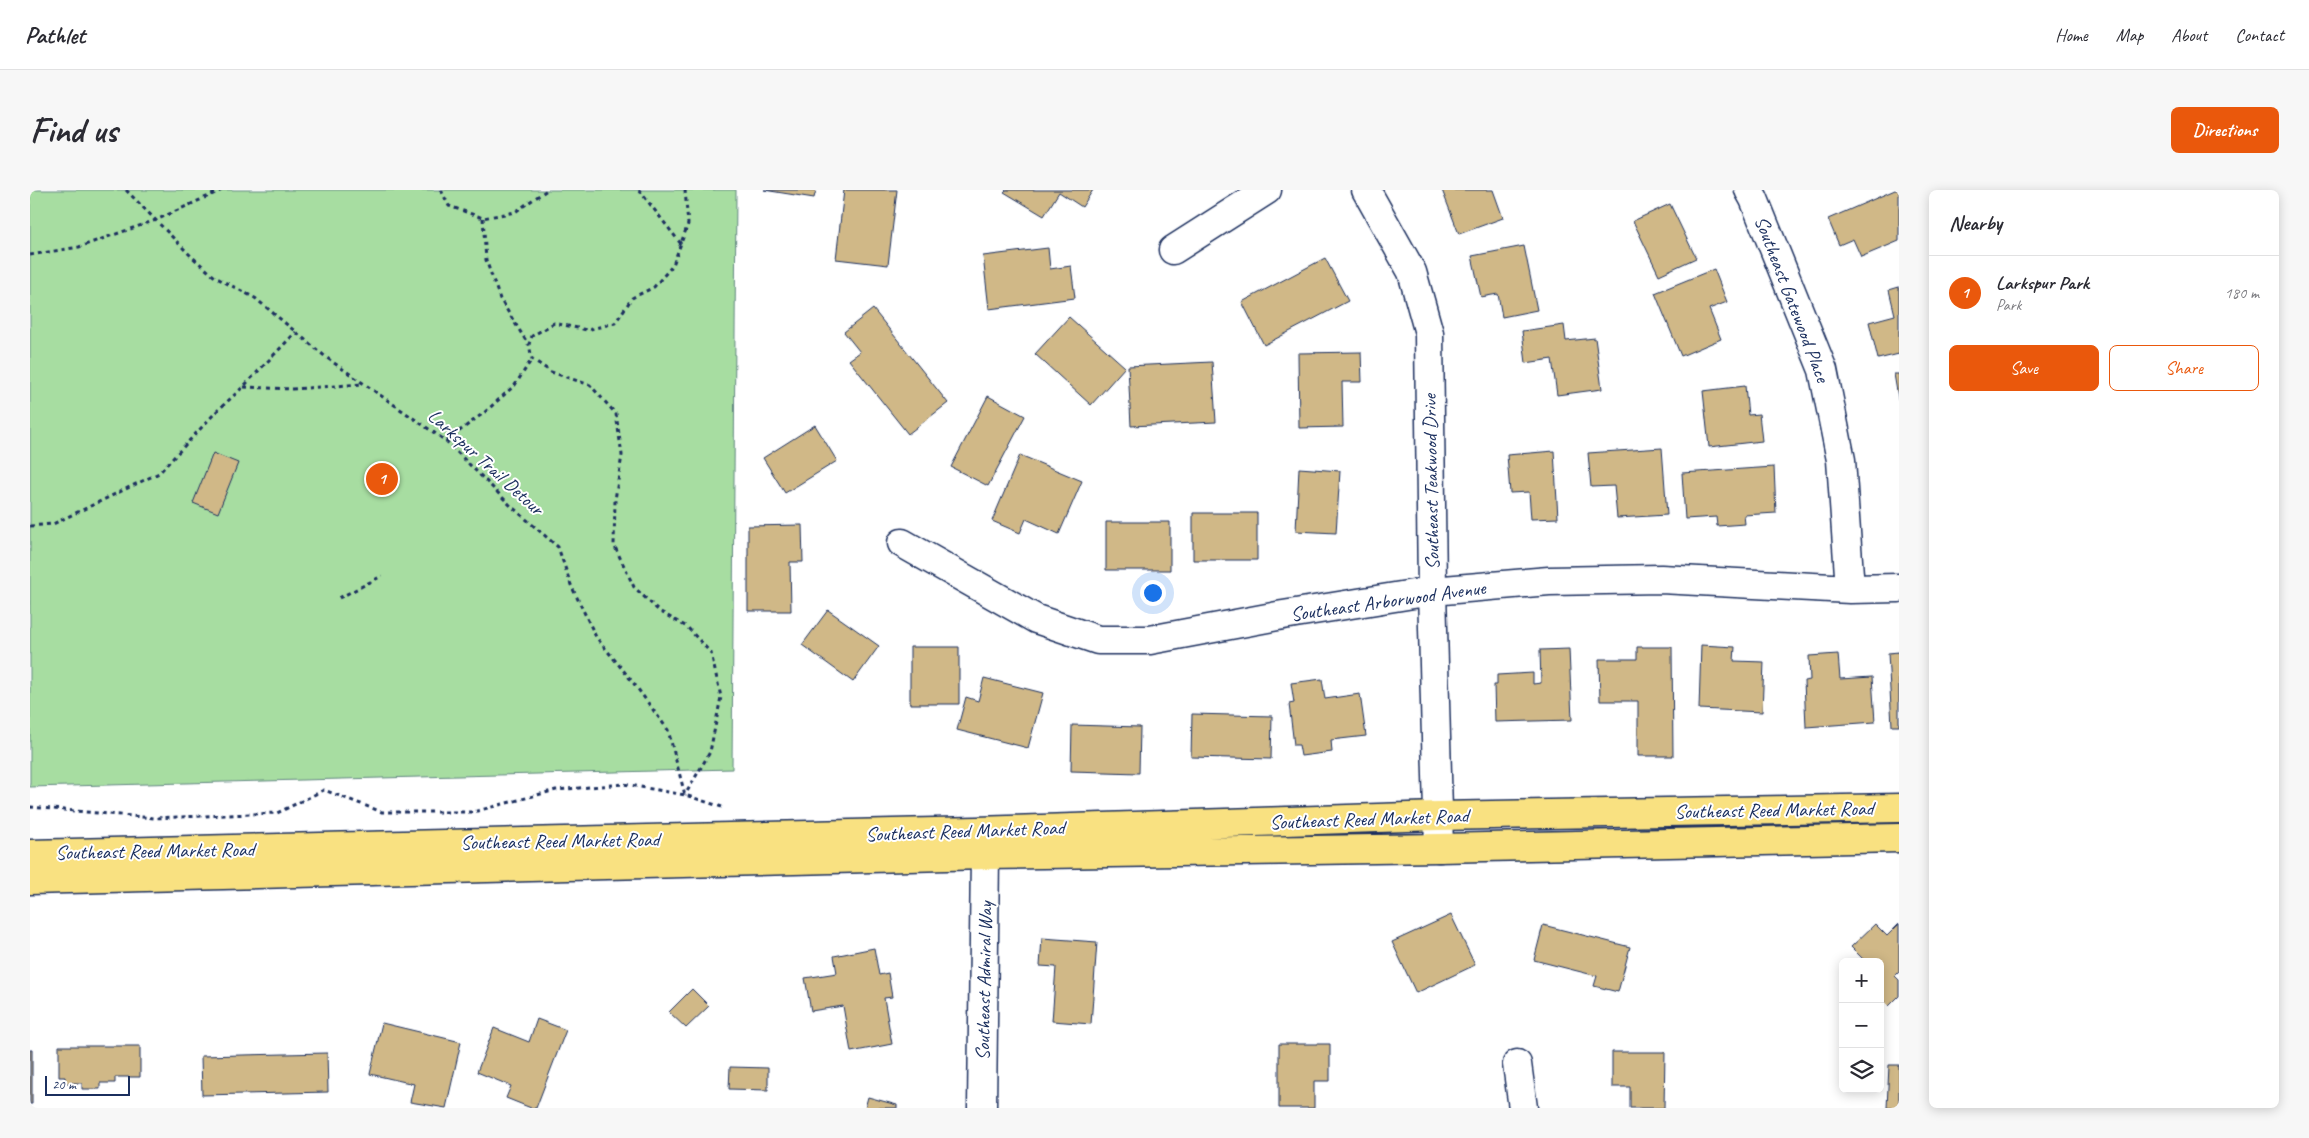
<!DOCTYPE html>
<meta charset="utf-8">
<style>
body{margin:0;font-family:Caveat,sans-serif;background:#f7f7f7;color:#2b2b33}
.controls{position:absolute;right:15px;bottom:15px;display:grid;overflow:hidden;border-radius:8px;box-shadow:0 2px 12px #0003}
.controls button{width:45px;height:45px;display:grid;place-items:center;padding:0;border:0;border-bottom:1px solid #e1e1e2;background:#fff;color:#2b2b33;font:25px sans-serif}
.scale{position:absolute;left:15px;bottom:12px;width:85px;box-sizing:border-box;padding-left:5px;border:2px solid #1b2f5e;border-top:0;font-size:14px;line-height:18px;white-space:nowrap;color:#1b2f5e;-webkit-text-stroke:4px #fff;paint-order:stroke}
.you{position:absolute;left:1122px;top:402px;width:18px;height:18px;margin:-12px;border:4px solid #fff;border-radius:50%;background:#1a73e8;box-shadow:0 0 0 8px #1a73e833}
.badge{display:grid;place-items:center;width:32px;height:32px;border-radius:50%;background:#ea580c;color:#fff;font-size:16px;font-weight:700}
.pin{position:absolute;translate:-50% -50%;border:2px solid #fff;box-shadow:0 1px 5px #0006}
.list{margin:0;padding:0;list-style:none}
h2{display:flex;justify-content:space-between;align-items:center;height:65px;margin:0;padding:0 20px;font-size:21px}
h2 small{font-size:16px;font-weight:400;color:#7c7c81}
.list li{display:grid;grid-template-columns:32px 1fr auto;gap:15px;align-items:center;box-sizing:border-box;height:75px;padding:0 20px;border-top:1px solid #e1e1e2}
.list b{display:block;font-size:19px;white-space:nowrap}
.list p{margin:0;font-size:16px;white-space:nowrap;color:#7c7c81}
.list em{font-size:16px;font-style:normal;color:#7c7c81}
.actions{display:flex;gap:10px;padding:15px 20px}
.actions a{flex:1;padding:11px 0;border:1px solid #ea580c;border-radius:8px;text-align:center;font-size:18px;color:#ea580c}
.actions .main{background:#ea580c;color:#fff}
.icon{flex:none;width:28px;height:28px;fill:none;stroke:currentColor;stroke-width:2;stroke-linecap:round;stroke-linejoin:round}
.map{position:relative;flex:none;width:1869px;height:918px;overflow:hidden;border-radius:8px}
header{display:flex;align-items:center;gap:30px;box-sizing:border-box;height:70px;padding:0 25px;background:#fff;border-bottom:1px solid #e1e1e2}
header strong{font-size:24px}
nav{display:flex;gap:28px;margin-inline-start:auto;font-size:18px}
.intro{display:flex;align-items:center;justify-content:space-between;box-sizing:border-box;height:120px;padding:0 30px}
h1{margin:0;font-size:35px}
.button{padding:12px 22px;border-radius:8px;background:#ea580c;color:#fff;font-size:18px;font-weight:700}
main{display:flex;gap:30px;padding:0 30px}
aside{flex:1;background:#fff;border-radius:8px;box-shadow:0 2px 12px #0003}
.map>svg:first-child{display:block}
</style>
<header>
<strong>Pathlet</strong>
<nav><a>Home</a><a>Map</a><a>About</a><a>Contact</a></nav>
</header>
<div class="intro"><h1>Find us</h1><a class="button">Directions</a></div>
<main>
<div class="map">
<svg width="1869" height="918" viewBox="0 0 1869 918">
<rect width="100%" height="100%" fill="#fff"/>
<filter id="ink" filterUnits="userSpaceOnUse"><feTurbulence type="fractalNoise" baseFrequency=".02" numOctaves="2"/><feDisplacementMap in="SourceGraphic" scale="10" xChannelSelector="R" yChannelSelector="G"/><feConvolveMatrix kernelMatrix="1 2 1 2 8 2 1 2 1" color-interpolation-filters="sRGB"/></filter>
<g filter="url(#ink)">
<path fill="#a7dda1" stroke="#618680" d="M 0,0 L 706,0 L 702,579 L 0,597 Z"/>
<path fill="#d0b887" stroke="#1b2f5e" d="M 734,0 L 786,0 L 784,8 Z
M 814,0 L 867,0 L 858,75 L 806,69 Z
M 976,0 L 1063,0 L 1052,17 L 1029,2 L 1014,26 L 974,2 Z
M 1412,0 L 1463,0 L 1473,28 L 1429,44 Z
M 1865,0 L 1869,0 L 1869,51 L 1831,67 L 1823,49 L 1809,55 L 1798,29 Z
M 1640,14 L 1666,68 L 1629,85 L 1603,31 Z
M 1494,56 L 1507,120 L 1472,127 L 1468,104 L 1451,107 L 1442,66 Z
M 1018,58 L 1020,79 L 1041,76 L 1045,108 L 959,119 L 953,66 Z
M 1295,68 L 1318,111 L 1234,155 L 1212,112 Z
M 1684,79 L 1697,112 L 1679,119 L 1691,149 L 1651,166 L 1625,103 Z
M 1869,97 L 1869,164 L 1848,169 L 1839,132 L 1865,125 L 1859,100 Z
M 843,119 L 918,213 L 878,244 L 819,170 L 830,162 L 814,142 Z
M 1039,127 L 1095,177 L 1061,215 L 1005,164 Z
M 1534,135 L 1536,151 L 1565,148 L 1572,199 L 1527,205 L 1522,169 L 1496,173 L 1492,141 Z
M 1331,162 L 1332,192 L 1312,192 L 1313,237 L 1269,238 L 1268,163 Z
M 1182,172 L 1186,232 L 1101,236 L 1098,176 Z
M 1864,184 L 1869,184 L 1869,213 Z
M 1715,196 L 1718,225 L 1729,224 L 1732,251 L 1679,257 L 1673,201 Z
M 958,206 L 995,226 L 958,296 L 921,277 Z
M 785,235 L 807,271 L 755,303 L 733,268 Z
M 1632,258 L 1637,325 L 1587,328 L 1584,296 L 1561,297 L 1558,263 Z
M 1524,261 L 1528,328 L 1501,329 L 1499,302 L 1480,303 L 1477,265 Z
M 183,263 L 208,273 L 188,323 L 163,313 Z
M 990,265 L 1052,291 L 1029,344 L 996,329 L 990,343 L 962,331 Z
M 1744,277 L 1746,323 L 1714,325 L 1715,334 L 1687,336 L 1686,327 L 1655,329 L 1652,283 Z
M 1269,278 L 1310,281 L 1306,343 L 1266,341 Z
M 1163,323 L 1227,323 L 1227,370 L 1163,370 Z
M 1076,332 L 1140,332 L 1140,380 L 1076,380 Z
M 772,335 L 773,372 L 760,372 L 761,421 L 718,421 L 718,336 Z
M 798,420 L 849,456 L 823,492 L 772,455 Z
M 1671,455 L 1705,457 L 1704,471 L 1734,472 L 1732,522 L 1669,519 Z
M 880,457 L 929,457 L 929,514 L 880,514 Z
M 1607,457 L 1642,457 L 1643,566 L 1608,566 L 1608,511 L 1570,511 L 1569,469 L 1607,469 Z
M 1539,459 L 1542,530 L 1465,532 L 1464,495 L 1467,495 L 1467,485 L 1503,483 L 1503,494 L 1511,493 L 1510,460 Z
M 1869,462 L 1869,536 L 1862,536 L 1858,463 Z
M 1808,464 L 1810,489 L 1842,487 L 1845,532 L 1776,537 L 1774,491 L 1780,490 L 1779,466 Z
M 954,488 L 1013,503 L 998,558 L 927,540 L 936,507 L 948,511 Z
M 1292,489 L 1295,509 L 1330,504 L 1336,546 L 1301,550 L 1302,562 L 1271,566 L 1269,555 L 1264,555 L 1259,514 L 1264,513 L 1261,493 Z
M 1162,524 L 1242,526 L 1241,569 L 1161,567 Z
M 1042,535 L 1110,537 L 1109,583 L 1041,581 Z
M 1421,725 L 1445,775 L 1386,803 L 1362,752 Z
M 1845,734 L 1857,746 L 1869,734 L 1869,782 L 1865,786 L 1869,790 L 1869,806 L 1859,816 L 1850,807 L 1850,772 L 1830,772 L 1833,769 L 1821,757 Z
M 1513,735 L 1600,757 L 1588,802 L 1564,796 L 1567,786 L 1504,770 Z
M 1012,748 L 1067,752 L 1061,834 L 1022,831 L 1026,777 L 1010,776 Z
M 844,758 L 849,785 L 858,783 L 862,807 L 854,808 L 862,854 L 821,862 L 813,816 L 781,821 L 775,788 L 807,783 L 804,766 Z
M 662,799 L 679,816 L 656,838 L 639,822 Z
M 507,829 L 536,840 L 506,918 L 501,918 L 476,908 L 481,896 L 447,882 L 464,838 L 499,852 Z
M 352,833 L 431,852 L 416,918 L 380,912 L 384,894 L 340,884 Z
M 1249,854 L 1300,854 L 1300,891 L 1284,891 L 1284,918 L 1249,918 Z
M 29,856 L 110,856 L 110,887 L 85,887 L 85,893 L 70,893 L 70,899 L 52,899 L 52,893 L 35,893 L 35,887 L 29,887 Z
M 0,860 L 2,860 L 2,914 L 0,914 Z
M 1582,862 L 1635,862 L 1634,918 L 1600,918 L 1600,897 L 1582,897 Z
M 297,863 L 298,902 L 172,905 L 171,866 Z
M 1859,875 L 1869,875 L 1869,918 L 1857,918 Z
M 700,877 L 738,878 L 738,900 L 699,899 Z
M 838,907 L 867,915 L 867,918 L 835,918 Z"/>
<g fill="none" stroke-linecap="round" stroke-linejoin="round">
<g stroke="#1b2f5e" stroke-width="31">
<path id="minor" d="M 1336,0 L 1382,82 L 1399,143 L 1402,401 L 1409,658
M 1719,0 L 1724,9 L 1793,180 L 1811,270 L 1820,399
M 1143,60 L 1237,0
M 872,353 L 1006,429 L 1068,450 L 1120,450 L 1253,425 L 1402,401 L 1519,391 L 1631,389 L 1820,399 L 1869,398
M 1487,874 L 1493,918
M 952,918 L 955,665"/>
</g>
<g stroke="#1b2f5e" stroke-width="31">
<path id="major" d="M 0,664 L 946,641 L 1408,626 L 1869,618
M 0,690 L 955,665 L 1409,658 L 1869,648"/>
</g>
<path stroke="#1b2f5e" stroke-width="3" stroke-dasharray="4 4" stroke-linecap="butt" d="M 96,0 L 161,66 L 185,87 L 225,108 L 297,168 L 416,251 L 481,316 L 528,357 L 541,395 L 566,447 L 602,491 L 638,540 L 655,605
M 411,0 L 419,16 L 453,28 L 485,22 L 517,0
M 609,0 L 651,54
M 655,0 L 658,34 L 643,75 L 624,97 L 602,108 L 585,133 L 557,140 L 524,133 L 502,146 L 499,154 L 502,169 L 521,182 L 560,195 L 586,224 L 592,265 L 585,310 L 584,355 L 604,397 L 629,421 L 657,437 L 681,463 L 691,507 L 680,562 L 655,605
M 453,28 L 456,70 L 470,109 L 498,154
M 0,65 L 49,57 L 126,30 L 192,0
M 214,197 L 262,199 L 333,194
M 416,251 L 455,222 L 485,195 L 502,169
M 0,336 L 23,334 L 129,283 L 186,222 L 213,197 L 266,142
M 309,408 L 352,386
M 0,617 L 124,628 L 247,623 L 294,600 L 352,622 L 443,622 L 526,600 L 594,594 L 655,605 L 692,617"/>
<use href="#minor" stroke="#fff" stroke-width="28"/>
<use href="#major" stroke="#f9e181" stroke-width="28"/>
</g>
</g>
<g text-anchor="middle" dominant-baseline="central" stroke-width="4" stroke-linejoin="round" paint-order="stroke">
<g font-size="20" fill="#1b2f5e" stroke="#fff">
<text transform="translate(1762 109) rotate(69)">Southeast Gatewood Place</text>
<text transform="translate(456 272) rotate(42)">Larkspur Trail Detour</text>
<text transform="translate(1401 292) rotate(-91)">Southeast Teakwood Drive</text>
<text transform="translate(1358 411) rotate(-8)">Southeast Arborwood Avenue</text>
<text transform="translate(1744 620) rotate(-1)">Southeast Reed Market Road</text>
<text transform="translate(1339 629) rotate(-2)">Southeast Reed Market Road</text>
<text transform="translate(935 641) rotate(-2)">Southeast Reed Market Road</text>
<text transform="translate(530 651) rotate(-1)">Southeast Reed Market Road</text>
<text transform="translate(125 661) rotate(-1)">Southeast Reed Market Road</text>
<text transform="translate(954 791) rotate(-89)">Southeast Admiral Way</text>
</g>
</g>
</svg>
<div class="controls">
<button>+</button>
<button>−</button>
<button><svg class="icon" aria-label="layers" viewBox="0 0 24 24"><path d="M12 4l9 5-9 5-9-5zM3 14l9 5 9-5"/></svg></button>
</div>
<div class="scale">20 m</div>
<div class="you"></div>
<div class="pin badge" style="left:352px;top:289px">1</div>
</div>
<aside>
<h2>Nearby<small></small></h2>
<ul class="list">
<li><span class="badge">1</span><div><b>Larkspur Park</b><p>Park</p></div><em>180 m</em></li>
</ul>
<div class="actions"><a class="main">Save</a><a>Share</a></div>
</aside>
</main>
